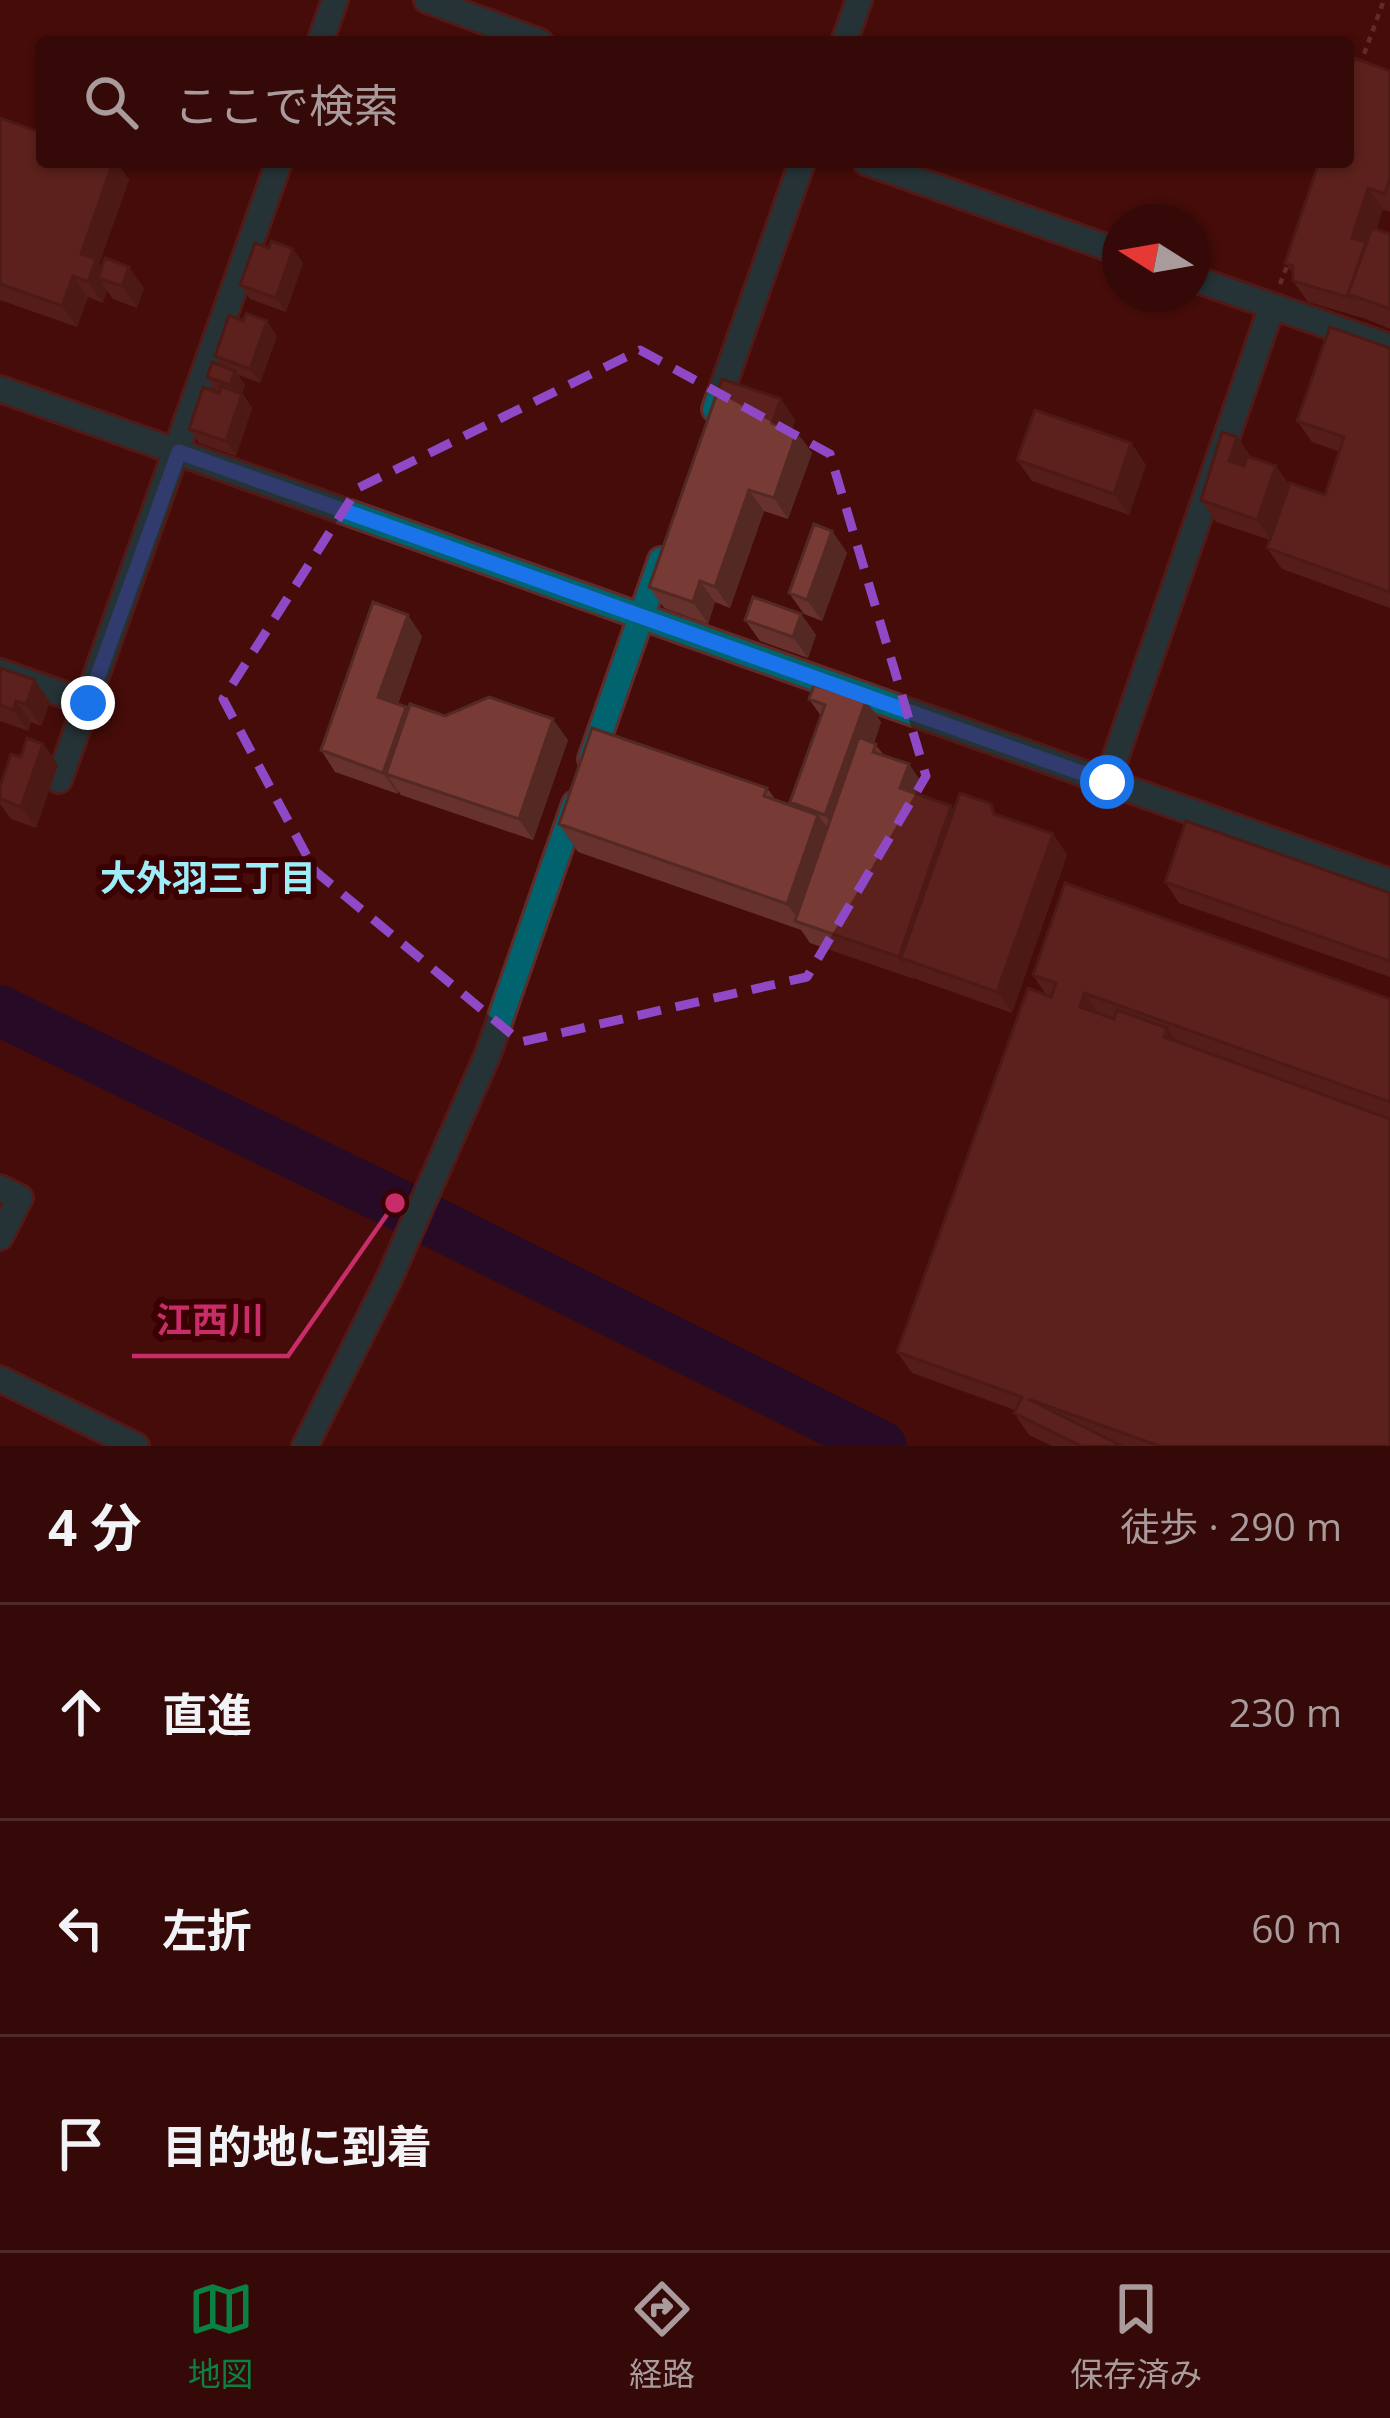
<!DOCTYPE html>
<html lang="ja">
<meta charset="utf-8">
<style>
body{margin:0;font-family:"Open Sans","Noto Sans JP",sans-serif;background:#3c1212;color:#f1f3f6}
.compass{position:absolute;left:1102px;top:204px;width:108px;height:108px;border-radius:50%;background:#340908;box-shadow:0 3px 9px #0004;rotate:281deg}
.stop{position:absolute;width:36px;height:36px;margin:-27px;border:9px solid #1a73e8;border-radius:50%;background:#fff}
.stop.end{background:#1a73e8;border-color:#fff;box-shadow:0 3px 12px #0008}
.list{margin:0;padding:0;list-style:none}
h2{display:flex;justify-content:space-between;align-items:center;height:156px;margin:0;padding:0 48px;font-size:51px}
h2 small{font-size:39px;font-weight:400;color:#a99a9c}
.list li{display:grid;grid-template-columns:78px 1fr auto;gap:36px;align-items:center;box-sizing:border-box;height:216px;padding:0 48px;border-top:3px solid #4e2a29}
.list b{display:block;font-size:45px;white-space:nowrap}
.list em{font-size:39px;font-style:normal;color:#a99a9c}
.icon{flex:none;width:66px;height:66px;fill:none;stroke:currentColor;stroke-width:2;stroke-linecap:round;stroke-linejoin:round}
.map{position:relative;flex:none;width:1390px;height:1446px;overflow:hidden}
.search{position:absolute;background:#340908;box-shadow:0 3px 9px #0004;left:36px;right:36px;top:36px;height:132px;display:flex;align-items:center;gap:30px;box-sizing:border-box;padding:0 42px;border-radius:12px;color:#a99a9c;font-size:45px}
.sheet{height:804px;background:#340908}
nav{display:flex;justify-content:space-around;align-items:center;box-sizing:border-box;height:168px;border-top:3px solid #4e2a29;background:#340908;font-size:33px;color:#a99a9c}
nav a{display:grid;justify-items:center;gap:6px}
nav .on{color:#0b8043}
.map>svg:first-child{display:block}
</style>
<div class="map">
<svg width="1390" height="1446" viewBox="0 0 1390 1446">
<rect width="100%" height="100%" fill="#450c0a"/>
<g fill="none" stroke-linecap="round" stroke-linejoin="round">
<path stroke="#040849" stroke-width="51" d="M 0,1011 L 395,1203 L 881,1446"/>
<g stroke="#5f2c2a" stroke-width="30">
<path id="street" d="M 427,0 L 540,42
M 320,42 L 335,0
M 844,42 L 859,0
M 866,162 L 1120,252
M 1192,278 L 1390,347
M 0,389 L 1390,882
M 715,409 L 802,162
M 0,672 L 88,703
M 591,759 L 661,560
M 59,780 L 279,162
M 1107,782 L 1272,306
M 0,1188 L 20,1198 L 0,1237
M 0,1379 L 136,1446
M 305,1446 L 389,1279 L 488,1054 L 575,804"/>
</g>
<path stroke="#7f5250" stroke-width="4.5" stroke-dasharray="6 6" stroke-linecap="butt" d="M 1360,65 L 1384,0
M 1280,284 L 1289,261"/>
<use href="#street" stroke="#00636e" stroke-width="24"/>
</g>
<path fill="#67322d" d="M 1390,71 L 1390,212 L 1383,209 L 1376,229 L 1390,234 L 1390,329 L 1366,319 L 1308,302 L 1293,281 L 1293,274 L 1285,263 Z
M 0,118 L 42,162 L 116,162 L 129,180 L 99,264 L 102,267 L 144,288 L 137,308 L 113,299 L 107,291 L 103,303 L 88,297 L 77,327 L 0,300 Z
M 303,263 L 286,312 L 250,299 L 240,285 Z
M 277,336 L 260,383 L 238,375 L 245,385 L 242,393 L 252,408 L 236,456 L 199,443 L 189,429 L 217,392 L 207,377 L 221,366 L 215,356 Z
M 1390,348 L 1390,608 L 1282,569 L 1267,548 L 1270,540 L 1216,522 L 1201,500 L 1237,437 L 1250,457 L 1276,466 L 1289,485 L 1325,495 L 1340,452 L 1312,442 L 1297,421 Z
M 781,399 L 795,420 L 792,430 L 797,432 L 812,453 L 788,519 L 764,511 L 730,608 L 715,602 L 708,624 L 664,608 L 649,587 Z
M 1131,443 L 1146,465 L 1129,515 L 1032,481 L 1017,460 Z
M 832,531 L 847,553 L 822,621 L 804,614 L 789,593 Z
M 801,614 L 816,635 L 808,658 L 760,641 L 745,620 Z
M 422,636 L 398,704 L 408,710 L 568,740 L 533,840 L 401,795 L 398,791 L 398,794 L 335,772 L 321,750 Z
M 0,668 L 50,702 L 41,726 L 31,722 L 28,731 L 0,721 Z
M 809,699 L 866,701 L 881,722 L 874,743 L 884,755 L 909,764 L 923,785 L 920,795 L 954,810 L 999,815 L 1053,834 L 1067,855 L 1012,1013 L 916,979 L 915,977 L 914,979 L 810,943 L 801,930 L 578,852 L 559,824 L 767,788 L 775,799 L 792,805 L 790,802 L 821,716 Z
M 43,744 L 58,765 L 36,828 L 11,819 L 0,804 L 0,787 L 21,757 Z
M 1165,882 L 1390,893 L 1390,977 L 1179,903 Z
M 1033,975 L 1390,999 L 1390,1446 L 1052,1446 L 1029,1435 L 1014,1413 L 1015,1410 L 912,1373 L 897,1352 L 1046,995 Z"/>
<path fill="#542924" d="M 113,162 L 116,162 L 129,180 L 99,264 L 111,281 L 98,278 L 107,291 L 103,303 L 88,282 L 81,254 Z
M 1368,188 L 1383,209 L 1367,259 L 1352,238 Z
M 293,249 L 303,263 L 286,312 L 276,298 Z
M 129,267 L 144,288 L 137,308 L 122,286 Z
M 73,276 L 88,297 L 77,327 L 62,306 Z
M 267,321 L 277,336 L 260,383 L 250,369 Z
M 235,371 L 245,385 L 240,399 L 230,385 Z
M 242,394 L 252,408 L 236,456 L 226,441 Z
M 781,399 L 795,420 L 787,445 L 772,423 Z
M 797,432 L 812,453 L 788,519 L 774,498 Z
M 1237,437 L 1252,458 L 1244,482 L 1229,461 Z
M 1131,443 L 1146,465 L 1129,515 L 1114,494 Z
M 1276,466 L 1291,487 L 1272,541 L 1257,520 Z
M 749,490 L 764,511 L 730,608 L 715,587 Z
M 832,531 L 847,553 L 822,621 L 807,600 Z
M 700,581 L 715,602 L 708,624 L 693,602 Z
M 801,614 L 816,635 L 808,658 L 793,637 Z
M 408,615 L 422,636 L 393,718 L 378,697 Z
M 35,680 L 50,702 L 41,726 L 26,704 Z
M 16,701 L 31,722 L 28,731 L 13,710 Z
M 866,701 L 881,722 L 840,836 L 825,815 Z
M 406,707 L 421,729 L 386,774 L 398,791 L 398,794 L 383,773 Z
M 553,719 L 568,740 L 533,840 L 519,819 Z
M 43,744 L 58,765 L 36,828 L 21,807 Z
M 909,764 L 923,785 L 915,810 L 900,788 Z
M 951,806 L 966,827 L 901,958 L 914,979 L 899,957 Z
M 818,815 L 838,842 L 801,923 L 787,904 Z
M 1053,834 L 1067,855 L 1012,1013 L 997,992 Z
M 1084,993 L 1099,1015 L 1080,1007 Z
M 1167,1028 L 1182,1049 L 1164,1037 Z"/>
<path fill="#783a34" stroke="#542924" stroke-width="3" d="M 1354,58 L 1390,71 L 1390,178 L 1385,194 L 1368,188 L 1352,238 L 1366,242 L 1348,294 L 1351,298 L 1293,281 L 1293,266 L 1285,263 L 1319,162 L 1348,162 L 1348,76 Z
M 0,118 L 42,133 L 42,162 L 113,162 L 81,254 L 96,259 L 88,282 L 73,276 L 62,306 L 0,284 Z
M 1372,228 L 1390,234 L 1390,309 L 1348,294 Z
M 271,241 L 293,249 L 276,298 L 240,285 L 255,243 L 269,248 Z
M 105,258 L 129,267 L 122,286 L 98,278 Z
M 246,313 L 267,321 L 250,369 L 215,356 L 229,315 L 243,321 Z
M 1330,327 L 1390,348 L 1390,592 L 1267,548 L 1290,483 L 1325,495 L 1344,437 L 1297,421 Z
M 212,362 L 235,371 L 230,385 L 207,377 Z
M 722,379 L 781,399 L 772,423 L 797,432 L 774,498 L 749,490 L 715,587 L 700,581 L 693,602 L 649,587 Z
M 221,386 L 242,394 L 226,441 L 189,429 L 203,387 L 219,393 Z
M 1035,410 L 1131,443 L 1114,494 L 1017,460 Z
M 1222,432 L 1237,437 L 1229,461 L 1244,466 L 1247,456 L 1276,466 L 1257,520 L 1201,500 Z
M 814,524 L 832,531 L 807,600 L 789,593 Z
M 753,597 L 801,614 L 793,637 L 745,620 Z
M 373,602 L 408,615 L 378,697 L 406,707 L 383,773 L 321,750 Z
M 0,668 L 35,680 L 26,704 L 16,701 L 13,710 L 0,705 Z
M 814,685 L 866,701 L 825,815 L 790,802 L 825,705 L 809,699 Z
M 489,697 L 553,719 L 519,819 L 386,774 L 410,704 L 445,716 Z
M 592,728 L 767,788 L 764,796 L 818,815 L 787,904 L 559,824 Z
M 859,737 L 876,744 L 873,752 L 909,764 L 900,788 L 951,806 L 899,957 L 795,921 Z
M 27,738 L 43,744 L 21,807 L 0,799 L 0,787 L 11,754 L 21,757 Z
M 960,793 L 991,804 L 994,814 L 1053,834 L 997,992 L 901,958 Z
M 1186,821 L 1390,893 L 1390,961 L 1165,882 Z
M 1065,883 L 1390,999 L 1390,1102 L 1084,993 L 1080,1007 L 1114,1019 L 1117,1010 L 1167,1028 L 1164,1037 L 1390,1119 L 1390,1446 L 1159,1446 L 1028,1399 L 1122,1446 L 1081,1446 L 1014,1413 L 1022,1397 L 897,1352 L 1028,988 L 1051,997 L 1056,983 L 1033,975 Z"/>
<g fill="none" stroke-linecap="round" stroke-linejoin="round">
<path stroke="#1a73e8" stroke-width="15" d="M 88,703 L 179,452 L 1107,782"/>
</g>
<path d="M0 0H1390V1446H0ZM 640,350 L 830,454 L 926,776 L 807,977 L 521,1042 L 315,871 L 223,699 L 358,488 Z" fill="#450c0a" fill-opacity=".55" fill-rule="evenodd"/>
<path fill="none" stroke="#8f49c6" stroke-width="9" stroke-dasharray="24 15" stroke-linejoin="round" d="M 640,350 L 830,454 L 926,776 L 807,977 L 521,1042 L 315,871 L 223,699 L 358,488 Z"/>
<g text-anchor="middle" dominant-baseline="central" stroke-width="12" stroke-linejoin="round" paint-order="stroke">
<g font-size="36" font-weight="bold" fill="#9eeefa" stroke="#3a0102">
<text x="208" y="877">大外羽三丁目</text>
</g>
</g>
<path fill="none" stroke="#c82d6a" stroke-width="4.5" d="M395 1203L288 1356H132"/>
<circle fill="#c82d6a" stroke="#3a0102" stroke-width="4.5" cx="395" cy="1203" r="12"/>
<g font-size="36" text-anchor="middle" font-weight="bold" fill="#c82d6a" stroke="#3a0102" stroke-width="12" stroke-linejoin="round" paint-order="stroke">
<text x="210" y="1333">江西川</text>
</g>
</svg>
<svg class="compass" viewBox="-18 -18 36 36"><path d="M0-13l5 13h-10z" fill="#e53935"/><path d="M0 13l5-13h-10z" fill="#a99a9c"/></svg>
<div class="stop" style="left:1107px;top:782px"></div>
<div class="stop end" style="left:88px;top:703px"></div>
<div class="search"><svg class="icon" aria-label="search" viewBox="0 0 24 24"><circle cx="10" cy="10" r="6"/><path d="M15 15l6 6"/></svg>ここで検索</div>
</div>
<section class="sheet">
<h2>4 分<small>徒歩 · 290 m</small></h2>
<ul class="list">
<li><svg class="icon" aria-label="ahead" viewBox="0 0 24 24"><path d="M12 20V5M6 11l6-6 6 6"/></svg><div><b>直進</b></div><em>230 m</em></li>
<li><svg class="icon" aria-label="left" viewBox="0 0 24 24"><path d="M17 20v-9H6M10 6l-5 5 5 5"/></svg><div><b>左折</b></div><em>60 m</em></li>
<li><svg class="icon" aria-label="arrive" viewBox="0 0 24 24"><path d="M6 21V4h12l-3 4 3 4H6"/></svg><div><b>目的地に到着</b></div></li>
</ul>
</section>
<nav>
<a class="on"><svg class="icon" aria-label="map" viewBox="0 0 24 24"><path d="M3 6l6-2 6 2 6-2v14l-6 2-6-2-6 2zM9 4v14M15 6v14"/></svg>地図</a>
<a><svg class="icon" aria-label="directions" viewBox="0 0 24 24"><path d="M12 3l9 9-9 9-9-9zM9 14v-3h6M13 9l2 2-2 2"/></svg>経路</a>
<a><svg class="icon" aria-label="saved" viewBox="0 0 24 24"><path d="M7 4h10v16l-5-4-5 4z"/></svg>保存済み</a>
</nav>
